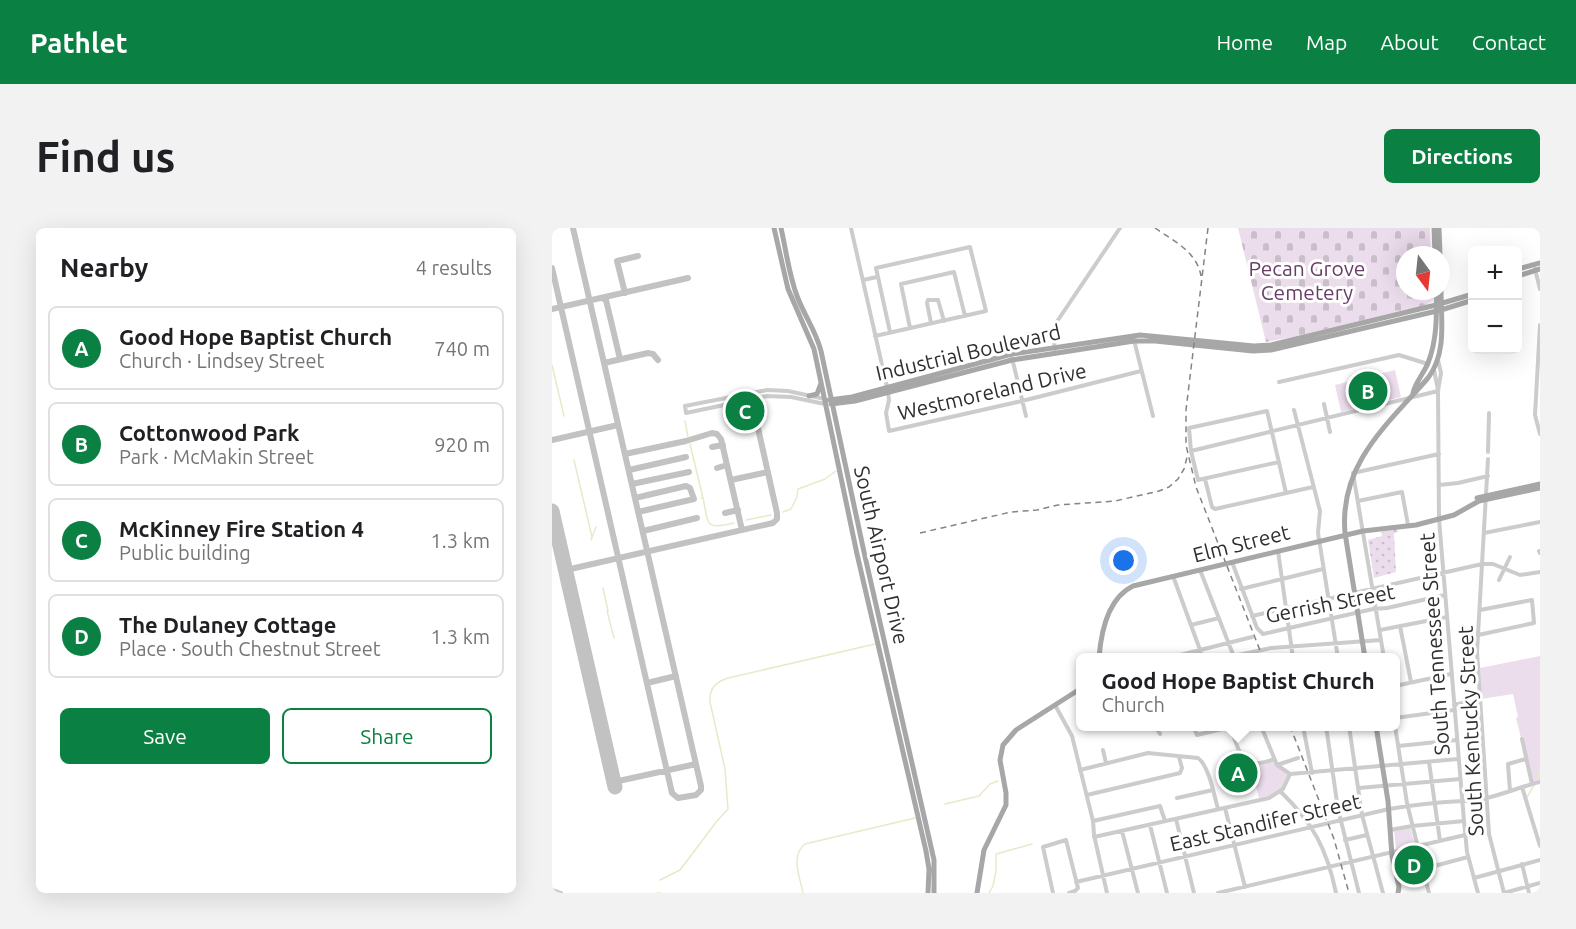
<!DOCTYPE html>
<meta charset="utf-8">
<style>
body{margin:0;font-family:Ubuntu,sans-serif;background:#f2f2f2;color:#202124}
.controls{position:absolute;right:18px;top:18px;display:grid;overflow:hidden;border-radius:9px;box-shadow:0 6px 24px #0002}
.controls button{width:54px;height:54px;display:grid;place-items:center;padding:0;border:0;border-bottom:2px solid #e0e0e0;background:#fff;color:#202124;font:30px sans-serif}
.compass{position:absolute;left:844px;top:18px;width:54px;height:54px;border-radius:50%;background:#fff;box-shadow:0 6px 24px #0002;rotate:165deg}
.you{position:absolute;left:572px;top:333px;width:21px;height:21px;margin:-15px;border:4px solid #fff;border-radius:50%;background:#1a73e8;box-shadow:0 0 0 9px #1a73e833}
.badge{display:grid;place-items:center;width:39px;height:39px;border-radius:50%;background:#0b8043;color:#fff;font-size:20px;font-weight:700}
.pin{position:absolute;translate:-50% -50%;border:3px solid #fff;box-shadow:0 2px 6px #0006}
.popup{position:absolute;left:524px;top:425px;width:324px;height:78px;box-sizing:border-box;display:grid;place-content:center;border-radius:9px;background:#fff;filter:drop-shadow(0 2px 4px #0005);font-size:20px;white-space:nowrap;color:#757577}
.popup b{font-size:22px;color:#202124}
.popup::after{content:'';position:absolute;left:50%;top:100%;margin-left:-12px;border:12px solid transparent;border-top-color:#fff}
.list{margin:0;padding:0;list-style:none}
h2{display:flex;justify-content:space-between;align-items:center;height:78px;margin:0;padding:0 24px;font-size:26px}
h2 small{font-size:20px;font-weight:400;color:#757577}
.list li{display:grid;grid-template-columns:39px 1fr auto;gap:18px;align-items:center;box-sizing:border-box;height:84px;margin:0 12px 12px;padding:0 12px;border:2px solid #e0e0e0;border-radius:9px}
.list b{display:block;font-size:22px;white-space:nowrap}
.list p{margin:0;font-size:20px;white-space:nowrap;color:#757577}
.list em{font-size:20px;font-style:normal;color:#757577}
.actions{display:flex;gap:12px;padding:18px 24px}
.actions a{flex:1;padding:14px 0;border:2px solid #0b8043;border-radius:9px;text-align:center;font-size:21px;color:#0b8043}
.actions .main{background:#0b8043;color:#fff}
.map{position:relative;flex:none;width:988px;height:665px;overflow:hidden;border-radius:9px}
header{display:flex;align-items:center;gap:36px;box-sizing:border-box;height:84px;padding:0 30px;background:#0b8043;color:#fff}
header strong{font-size:28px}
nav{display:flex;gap:33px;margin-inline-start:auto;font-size:21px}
.intro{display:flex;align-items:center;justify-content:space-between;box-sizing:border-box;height:144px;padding:0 36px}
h1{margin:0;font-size:42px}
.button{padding:15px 27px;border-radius:9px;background:#0b8043;color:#fff;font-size:21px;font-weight:700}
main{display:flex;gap:36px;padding:0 36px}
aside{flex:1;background:#fff;border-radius:9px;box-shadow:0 6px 24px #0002}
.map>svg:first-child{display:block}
</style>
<header>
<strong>Pathlet</strong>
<nav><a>Home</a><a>Map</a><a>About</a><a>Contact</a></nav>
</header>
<div class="intro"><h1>Find us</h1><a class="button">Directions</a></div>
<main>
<aside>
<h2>Nearby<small>4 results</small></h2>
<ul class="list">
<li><span class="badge">A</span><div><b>Good Hope Baptist Church</b><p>Church · Lindsey Street</p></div><em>740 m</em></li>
<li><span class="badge">B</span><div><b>Cottonwood Park</b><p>Park · McMakin Street</p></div><em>920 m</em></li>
<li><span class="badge">C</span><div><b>McKinney Fire Station 4</b><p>Public building</p></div><em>1.3 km</em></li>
<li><span class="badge">D</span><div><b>The Dulaney Cottage</b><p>Place · South Chestnut Street</p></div><em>1.3 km</em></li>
</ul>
<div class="actions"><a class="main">Save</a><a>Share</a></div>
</aside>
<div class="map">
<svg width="988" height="665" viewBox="0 0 988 665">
<defs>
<pattern id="grass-dots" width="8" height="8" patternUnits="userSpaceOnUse" patternTransform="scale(1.5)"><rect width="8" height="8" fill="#ecddec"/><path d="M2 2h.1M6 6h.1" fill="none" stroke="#cbbecb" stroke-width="1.8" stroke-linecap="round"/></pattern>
<pattern id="cemetery-stones" width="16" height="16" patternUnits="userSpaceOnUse" patternTransform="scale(1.5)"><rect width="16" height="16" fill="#ecddec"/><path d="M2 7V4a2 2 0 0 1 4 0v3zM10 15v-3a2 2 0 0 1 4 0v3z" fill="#cbbecb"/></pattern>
</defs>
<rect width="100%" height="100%" fill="#fff"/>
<path fill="url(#grass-dots)" d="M 845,301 L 846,304 L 842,305 L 844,344 L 822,350 L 816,312 L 830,308 L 829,304 Z"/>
<path fill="url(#cemetery-stones)" d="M 686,0 L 878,0 L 879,27 L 853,27 L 853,63 L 880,63 L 881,73 L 874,77 L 741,109 L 714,114 Z"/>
<path fill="#ecddec" d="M 843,142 L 849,169 L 789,184 L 783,157 Z
M 988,428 L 988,552 L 980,554 L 964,490 L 966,489 L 961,466 L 929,471 L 928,440 Z
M 721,533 L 725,539 L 736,547 C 732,562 722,568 707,570 L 703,553 L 703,538 Z
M 858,599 L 869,640 L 847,646 L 842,603 Z"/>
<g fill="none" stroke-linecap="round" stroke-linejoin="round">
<path stroke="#ebe8ca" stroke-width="1.5" d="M 0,137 L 12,188
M 133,193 L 136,209
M 138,216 L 151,270
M 22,232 L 40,309
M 149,270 L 151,270 C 157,297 152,302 182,295
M 231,284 L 239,281 L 245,269 L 246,261 L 273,251 L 284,243
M 194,292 L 219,287
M 39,312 L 44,299
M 51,360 L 56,383
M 55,383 L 62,410
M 986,552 L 988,538
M 975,569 L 981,559
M 393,576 L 427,568 L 438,556 L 446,553
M 108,652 L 128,642 L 165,593 L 176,581 L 173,541 L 158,474 C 157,460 164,454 176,450 L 323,416
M 105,665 L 109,665
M 251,665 C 248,649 238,628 253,616 L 363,590
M 437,665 L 441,658 L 444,643 L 444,626 L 480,616"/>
<path stroke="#c2c2c2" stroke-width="6" d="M 0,40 L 120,565 L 126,570 L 144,567 L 149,562 L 149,558 L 21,0
M 73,65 L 65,33 L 86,28
M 50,70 L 54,72 L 68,131
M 0,81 L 136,50
M 52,135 L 96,125 L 101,126 L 106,132
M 0,212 L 66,197
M 160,219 L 171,217
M 73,226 L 134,213 L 160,205 L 165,206 L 169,211 L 190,302
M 165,240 L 175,237
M 77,242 L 134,229
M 179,252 L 216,244
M 80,256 L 137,244
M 83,270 L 134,258 L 138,260 L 142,271 L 86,284
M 173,285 L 186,282
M 91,303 L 145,290
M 14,342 L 221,295 L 225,291 L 225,285 L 206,200
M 95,455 L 124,448
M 62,554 L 144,536"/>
<path stroke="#c2c2c2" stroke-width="15" d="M 0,283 L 63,559"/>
<path stroke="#ccc" stroke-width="4" d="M 299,0 L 335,159
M 983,41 L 988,61
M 311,52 L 325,49
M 379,95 L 375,75 L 376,72 L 386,72 L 392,93
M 988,97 L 983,187 L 988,206
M 358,100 L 349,56 L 402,44 L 413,88
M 323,108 L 434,83 L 418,19 L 324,40 L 338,104
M 582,112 L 601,188
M 503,121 L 501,106 L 504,95 L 568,0
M 460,130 L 474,188
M 886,132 L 889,145 L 886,163 L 887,291 L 912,593 L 915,624 L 926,665
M 882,142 L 886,162
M 727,154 L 847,127 L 876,136
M 336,164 L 337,172 L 334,185 L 337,203 L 470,173 L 589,143
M 273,171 L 236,163 L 215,162 L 133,178 L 134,185 L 215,168 L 239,169 L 273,176
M 772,176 L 778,204
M 742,182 L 768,283 L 766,305 L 786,430
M 639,223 L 886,163
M 936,224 L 937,185
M 936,231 L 925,424 L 937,606 L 952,665
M 727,234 L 646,252 L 639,223 L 637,200 L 715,183 L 734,265
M 653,251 L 660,279 L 663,281 L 761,259
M 887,257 L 906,255 L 936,248
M 806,273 L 850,264 L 856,297
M 932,305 L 988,294
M 726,323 L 741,430
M 987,323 L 988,325
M 680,334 L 705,400 L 711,406 L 821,381 L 835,380 L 893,367
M 648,342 L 682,429
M 621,348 L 651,430
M 947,352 L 958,329
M 689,361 L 771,341
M 700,388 L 930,336 L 941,336 L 968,347 L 988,344
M 639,397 L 667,390
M 848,398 L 859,454
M 828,402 L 895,389
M 926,407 L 982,395 L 980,372 L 928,382
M 682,428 L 719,420 L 829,412
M 616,430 L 700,409
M 832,430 L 801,245 L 887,226
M 843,458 L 899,446
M 503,477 L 520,508 L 541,593 L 542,607 L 555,665
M 902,477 L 928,471
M 843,490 L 902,482
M 603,498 L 608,506
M 641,498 L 645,507 L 678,499
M 678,498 C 688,525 689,544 722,531
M 709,498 L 725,537 L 738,546 L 906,531
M 751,498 L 760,545
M 774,498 L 786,581 L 807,665
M 797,498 L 810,587 L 831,665
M 843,498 L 855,575 L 877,665
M 970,511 L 980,556
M 846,518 L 905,512
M 551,522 L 554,535
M 877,534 L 888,613
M 725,537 L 746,530
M 528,542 L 596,525 L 646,530 C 657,538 662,567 666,581
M 970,559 L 988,618
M 807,560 L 908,551
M 958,563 L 956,536 L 974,531
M 729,564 C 761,595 775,621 784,665
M 535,567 L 628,545 L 630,540 L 627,529
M 625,570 L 661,562
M 673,580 L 693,659
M 624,591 L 642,665
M 541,593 L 608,578 L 613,593
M 598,597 L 615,665
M 838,602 L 860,598 L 912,593
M 570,603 L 586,665
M 542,609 L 717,570 L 731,561 L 738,546
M 793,612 L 815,607
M 970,636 L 977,665
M 871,641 L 916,629
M 922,650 L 988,632
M 524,654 L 837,581 C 861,577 886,574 911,573 C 937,573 963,560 988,554
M 0,662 L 9,665
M 501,665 L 491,619 L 514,612 L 526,660 L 523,663 L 517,665
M 666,665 L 913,607
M 952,665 L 988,655"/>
<path stroke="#a7a7a7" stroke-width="5" d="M 222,0 L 236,61 L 262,121 L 305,326 L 374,623 L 377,641 L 376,665
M 229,0 C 234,22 237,47 245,68 C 252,87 264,103 269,123 L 312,324 L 382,632 L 382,665
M 882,0 L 883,27
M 887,0 L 888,27
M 966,41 L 988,35
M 966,48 L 988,41
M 861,165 C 863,155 872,145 876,135 C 885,112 885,87 884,63
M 257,168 L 265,166 L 269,155
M 277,172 L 300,169 L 460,126 L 588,107 L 702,118 L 719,117 L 884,77 L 921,66
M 279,176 L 303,173 L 460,132 L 582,113 L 603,113 L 701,123 L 719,122 L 889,82 L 921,72
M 925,270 L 988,256
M 547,430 C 549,404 556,370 581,358 L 811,303 L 864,297 L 887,291 L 902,287 L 927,273 L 988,260
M 813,430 L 793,305 C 787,236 835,197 876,150 C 895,125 889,92 889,63
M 824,498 L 836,573 L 840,628 L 847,659 L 846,665
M 425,665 L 432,622 L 454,577 L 454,565 L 448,532 L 451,517 L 464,502 L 528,461"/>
<path stroke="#848484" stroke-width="1.5" stroke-dasharray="6 4.5" stroke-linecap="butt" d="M 603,0 C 622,13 645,24 649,48
M 656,0 L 634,182 L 634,217 L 644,259 L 711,430
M 368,305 L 459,284 L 485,282 L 506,277 L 563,273 L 607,263 L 617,259 L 626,251 L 632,241 L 635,229
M 738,498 L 782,611 L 797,665"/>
</g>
<g text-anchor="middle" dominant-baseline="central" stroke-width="6" stroke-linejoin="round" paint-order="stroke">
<g font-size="21" fill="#6a3d67" stroke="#fff">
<text x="755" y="40">Pecan Grove<tspan x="755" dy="24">Cemetery</tspan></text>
</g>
<g font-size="21" fill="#2f2f2f" stroke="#fff">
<text transform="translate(416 124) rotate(-13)">Industrial Boulevard</text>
<text transform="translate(440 163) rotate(-13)">Westmoreland Drive</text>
<text transform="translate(689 315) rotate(-14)">Elm Street</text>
<text transform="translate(330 327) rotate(77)">South Airport Drive</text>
<text transform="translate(778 375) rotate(-11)">Gerrish Street</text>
<text transform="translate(882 416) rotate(-94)">South Tennessee Street</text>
<text transform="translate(918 503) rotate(-93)">South Kentucky Street</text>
<text transform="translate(713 594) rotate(-13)">East Standifer Street</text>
</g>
</g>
</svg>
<div class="controls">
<button>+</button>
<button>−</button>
</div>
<svg class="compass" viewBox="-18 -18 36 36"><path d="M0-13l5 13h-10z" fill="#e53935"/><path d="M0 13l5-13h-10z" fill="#757577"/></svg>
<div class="you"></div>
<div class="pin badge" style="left:686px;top:545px">A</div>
<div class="popup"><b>Good Hope Baptist Church</b>Church</div>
<div class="pin badge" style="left:816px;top:163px">B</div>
<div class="pin badge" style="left:193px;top:183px">C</div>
<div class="pin badge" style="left:862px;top:637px">D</div>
</div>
</main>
